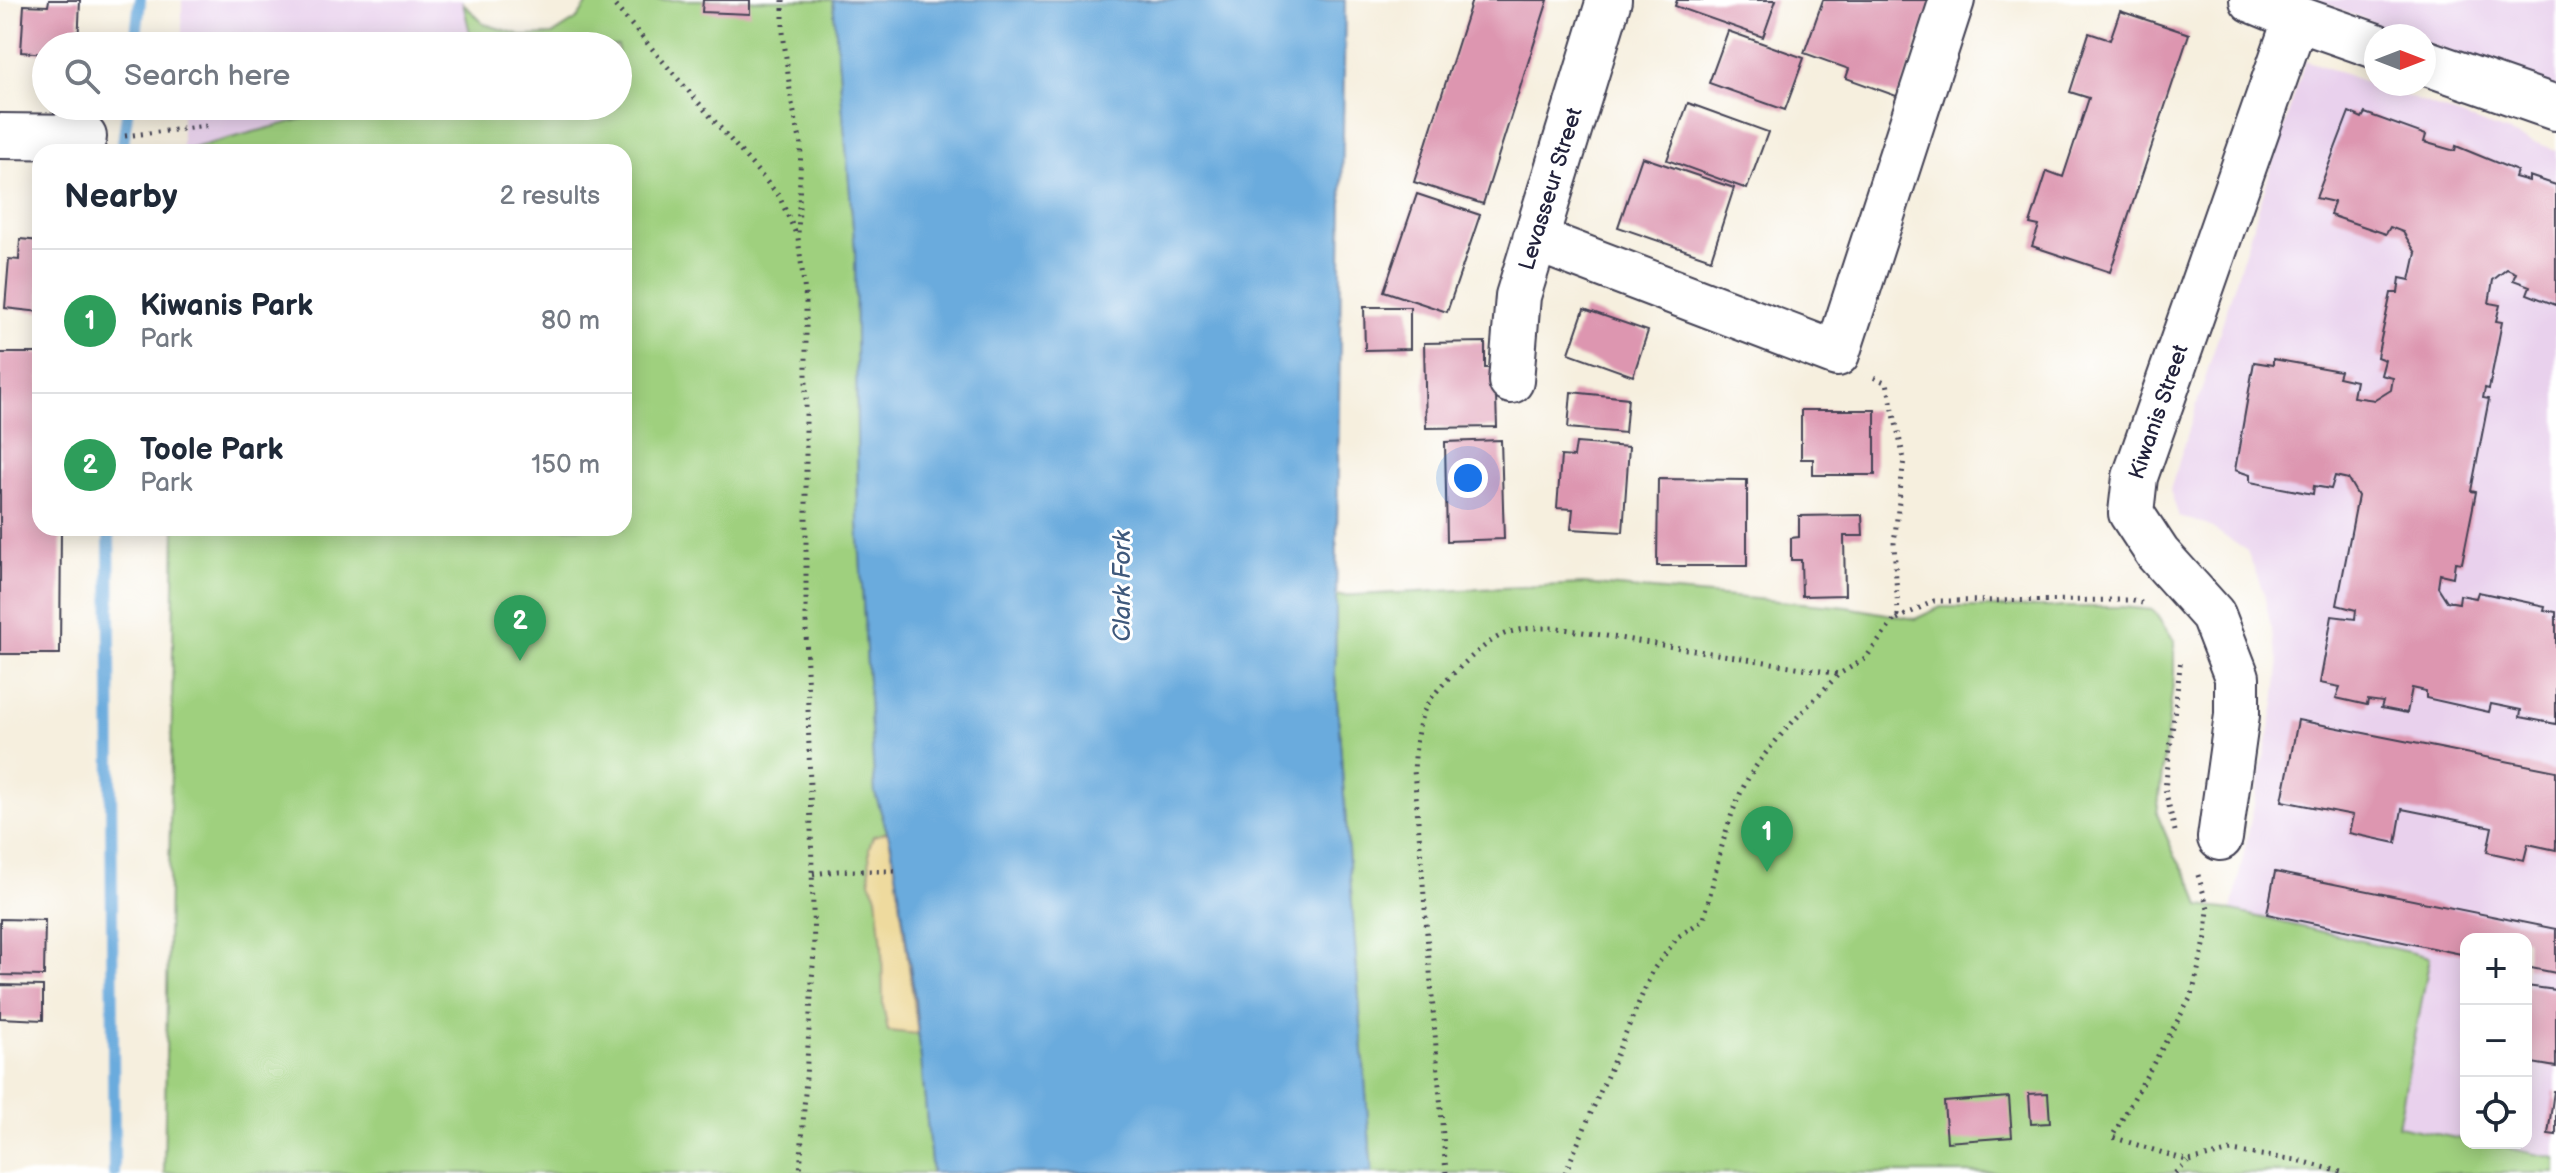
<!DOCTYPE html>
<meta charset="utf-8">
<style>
body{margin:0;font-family:"Balsamiq Sans",sans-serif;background:#f6f6f7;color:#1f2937}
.controls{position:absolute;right:24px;bottom:24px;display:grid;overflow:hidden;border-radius:16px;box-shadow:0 4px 20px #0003}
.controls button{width:72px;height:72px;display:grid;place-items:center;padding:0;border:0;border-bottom:2px solid #e0e1e3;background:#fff;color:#1f2937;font:40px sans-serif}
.compass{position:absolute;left:2364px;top:24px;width:72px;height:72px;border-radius:50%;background:#fff;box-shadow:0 4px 20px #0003;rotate:90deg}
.you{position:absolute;left:1468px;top:478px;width:28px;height:28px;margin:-20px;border:6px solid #fff;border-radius:50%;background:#1a73e8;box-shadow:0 0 0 12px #1a73e833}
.badge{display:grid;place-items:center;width:52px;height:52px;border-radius:50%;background:#c8321e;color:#fff;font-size:26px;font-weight:700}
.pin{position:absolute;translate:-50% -66px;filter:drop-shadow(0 2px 4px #0008)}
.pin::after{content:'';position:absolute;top:42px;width:28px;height:24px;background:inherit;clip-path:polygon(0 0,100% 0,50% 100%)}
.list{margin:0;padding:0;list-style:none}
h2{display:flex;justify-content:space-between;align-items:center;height:104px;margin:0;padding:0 32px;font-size:34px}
h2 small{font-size:26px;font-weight:400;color:#747a83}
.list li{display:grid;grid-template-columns:52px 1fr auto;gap:24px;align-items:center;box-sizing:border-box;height:144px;padding:0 32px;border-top:2px solid #e0e1e3}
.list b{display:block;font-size:30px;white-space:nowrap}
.list p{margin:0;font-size:26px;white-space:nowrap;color:#747a83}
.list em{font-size:26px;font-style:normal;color:#747a83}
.icon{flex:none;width:44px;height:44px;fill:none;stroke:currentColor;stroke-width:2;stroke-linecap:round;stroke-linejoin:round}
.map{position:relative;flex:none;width:2556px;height:1173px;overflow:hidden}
.search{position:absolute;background:#fff;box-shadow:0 4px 20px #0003;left:32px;top:32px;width:600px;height:88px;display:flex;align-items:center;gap:20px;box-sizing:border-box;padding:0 28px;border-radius:44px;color:#747a83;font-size:30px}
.panel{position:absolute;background:#fff;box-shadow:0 4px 20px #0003;left:32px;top:144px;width:600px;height:392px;border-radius:24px}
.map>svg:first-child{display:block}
</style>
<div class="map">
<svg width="2556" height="1173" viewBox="0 0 2556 1173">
<rect width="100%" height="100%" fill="#fff"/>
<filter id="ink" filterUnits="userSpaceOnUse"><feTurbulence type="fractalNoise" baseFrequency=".0125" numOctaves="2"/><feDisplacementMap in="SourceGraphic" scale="16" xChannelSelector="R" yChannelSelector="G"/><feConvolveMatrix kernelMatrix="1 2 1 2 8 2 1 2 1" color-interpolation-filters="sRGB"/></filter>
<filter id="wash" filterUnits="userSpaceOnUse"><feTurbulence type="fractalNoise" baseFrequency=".006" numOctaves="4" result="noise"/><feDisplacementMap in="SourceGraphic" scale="32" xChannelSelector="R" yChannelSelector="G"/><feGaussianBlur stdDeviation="1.8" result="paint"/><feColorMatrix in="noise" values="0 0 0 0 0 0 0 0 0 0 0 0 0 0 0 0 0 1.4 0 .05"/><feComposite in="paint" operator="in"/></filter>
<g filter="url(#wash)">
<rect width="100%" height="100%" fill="#f6efde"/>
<path fill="#e9d1ed" d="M 182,0 L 463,0 L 473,46 L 182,46 Z
M 2317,0 L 2556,0 L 2556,90 L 2424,43 L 2424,36 L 2406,36 Z
M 2305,60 L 2556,150 L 2556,1158 L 2481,1143 L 2526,1143 L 2526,939 L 2466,939 L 2466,1140 L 2398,1126 L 2430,957 L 2232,910 L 2275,704 L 2279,667 L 2264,594 L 2247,551 L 2206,524 L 2179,517 L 2170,490 Z
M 182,106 L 352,106 L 182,151 Z"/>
<path fill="#9fd07e" stroke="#60795c" stroke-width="2" d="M 590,0 L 833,0 L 855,250 L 858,523 L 875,793 L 891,844 L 915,999 L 932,1173 L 164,1173 L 175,528 L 624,528 L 624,152 L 182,151 L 352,106 L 618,106 L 618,46 L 473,46 L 463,3 L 484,24 L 524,36 L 552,35 L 577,19 Z
M 1583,584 L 1847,607 L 1915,619 L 1941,607 L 2122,607 L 2153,610 L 2174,641 L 2174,676 L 2157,814 L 2175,856 L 2194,887 L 2200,906 L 2224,909 L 2430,957 L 2398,1126 L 2466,1140 L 2466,1143 L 2481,1143 L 2556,1158 L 2556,1173 L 1372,1173 L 1335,674 L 1336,596 Z"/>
<path fill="#eeda9e" stroke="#887e6c" stroke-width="2" d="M 888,832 L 896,871 L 918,1034 L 888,1031 L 883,1005 L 882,946 L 877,896 L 870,881 L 869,848 L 873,836 Z"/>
<path fill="#6aabdd" stroke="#46668c" stroke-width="2" d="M 833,0 L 1345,0 L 1335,674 L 1372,1173 L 932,1173 L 915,999 L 896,871 L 891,844 L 875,793 L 858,523 L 855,250 Z"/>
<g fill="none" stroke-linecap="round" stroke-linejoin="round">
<path stroke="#6aabdd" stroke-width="12" d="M 135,46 L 140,0
M 122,152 L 128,106
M 109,528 L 114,1173"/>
</g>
<g id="blocks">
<path fill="#dd96b0" d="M 49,0 L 80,0 L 78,46 L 46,46 L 46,54 L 21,52 L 24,5 L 48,6 Z
M 703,0 L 750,0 L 750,14 L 702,12 Z
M 1472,0 L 1548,0 L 1483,204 L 1414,182 Z
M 1677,0 L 1776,0 L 1763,37 L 1675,6 Z
M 1823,0 L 1932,0 L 1899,97 L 1846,78 L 1849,69 L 1804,53 Z
M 2120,11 L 2189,34 L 2110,272 L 2032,246 L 2039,226 L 2030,224 L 2047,171 L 2063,177 L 2089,98 L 2070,92 L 2089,33 L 2110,40 Z
M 1728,31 L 1804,58 L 1785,110 L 1709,83 Z
M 1688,103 L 1768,132 L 1747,189 L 1667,160 Z
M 2349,112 L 2362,118 L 2365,113 L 2426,135 L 2424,142 L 2455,151 L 2456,146 L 2517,171 L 2515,177 L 2529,181 L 2529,176 L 2556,185 L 2556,305 L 2527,294 L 2530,286 L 2513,280 L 2516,273 L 2507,269 L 2493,280 L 2489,303 L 2500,305 L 2496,321 L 2502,322 L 2489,389 L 2485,388 L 2483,398 L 2489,399 L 2471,491 L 2476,492 L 2462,563 L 2455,562 L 2453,577 L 2440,574 L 2438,587 L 2447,601 L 2459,603 L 2460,595 L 2476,598 L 2478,592 L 2545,606 L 2544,610 L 2556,612 L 2556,724 L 2520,717 L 2521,710 L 2491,704 L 2489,712 L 2426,698 L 2426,691 L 2412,688 L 2407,713 L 2381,708 L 2383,702 L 2368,700 L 2367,705 L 2336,698 L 2340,687 L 2320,683 L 2332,616 L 2355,619 L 2356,610 L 2337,605 L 2358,496 L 2348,479 L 2335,476 L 2331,489 L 2314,486 L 2313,494 L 2250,482 L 2250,475 L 2235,470 L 2254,362 L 2273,365 L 2273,359 L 2340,371 L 2338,377 L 2356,381 L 2353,397 L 2375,400 L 2391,390 L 2393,378 L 2381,375 L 2385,360 L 2377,357 L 2391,293 L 2398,293 L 2400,278 L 2410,280 L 2416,253 L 2403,232 L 2390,227 L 2386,234 L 2330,215 L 2334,202 L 2316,198 Z
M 1642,157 L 1734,188 L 1711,259 L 1618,227 Z
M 1417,194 L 1480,215 L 1447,312 L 1384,291 Z
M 20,239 L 40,241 L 40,312 L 5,308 L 9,259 L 19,260 Z
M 1364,307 L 1410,307 L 1410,349 L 1365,350 Z
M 1584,309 L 1648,331 L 1633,376 L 1569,353 Z
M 1485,342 L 1485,368 L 1495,368 L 1497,427 L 1426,428 L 1424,343 Z
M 0,353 L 40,353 L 40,528 L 61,528 L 60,654 L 0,654 Z
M 1571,392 L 1628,398 L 1625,433 L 1568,428 Z
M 1801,410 L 1875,410 L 1875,475 L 1813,475 L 1813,459 L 1801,459 Z
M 1501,440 L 1504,539 L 1447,541 L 1445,442 Z
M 1576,443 L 1629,447 L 1623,532 L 1571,529 L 1573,509 L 1557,508 L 1561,456 L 1574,457 Z
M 1658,479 L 1747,480 L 1747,566 L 1657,566 Z
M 1862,515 L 1863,536 L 1844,536 L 1845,595 L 1802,596 L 1801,560 L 1791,560 L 1791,538 L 1799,537 L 1799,516 Z
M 2298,720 L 2556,771 L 2556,850 L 2528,844 L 2524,860 L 2487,852 L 2492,827 L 2402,809 L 2396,843 L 2349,833 L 2353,815 L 2282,801 Z
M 2275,872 L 2556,929 L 2556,973 L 2526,967 L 2526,939 L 2466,939 L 2466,955 L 2267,914 Z
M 0,919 L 45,920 L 44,976 L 0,975 Z
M 0,985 L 43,986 L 43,1020 L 0,1018 Z
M 2526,986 L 2556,990 L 2556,1067 L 2526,1062 Z
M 2554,1091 L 2556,1091 L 2556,1135 L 2548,1134 Z
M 2048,1093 L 2050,1123 L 2031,1124 L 2029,1094 Z
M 2009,1097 L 2012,1137 L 1947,1142 L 1944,1102 Z"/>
</g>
</g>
<g filter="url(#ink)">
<use href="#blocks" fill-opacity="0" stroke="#424153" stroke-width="2"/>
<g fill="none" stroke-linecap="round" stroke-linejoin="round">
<g stroke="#424153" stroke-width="48">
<path id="minor" d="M 2252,0 L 2296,18 L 2376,46
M 2424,62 L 2556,108
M 0,136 L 84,137
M 1535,239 L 1837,354 L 1952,0
M 1511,381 L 1518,296 L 1609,0
M 2220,838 L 2237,715 L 2237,677 L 2213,615 L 2158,554 L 2131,513 L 2135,477 L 2296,18"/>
</g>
<path stroke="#424153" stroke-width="5" stroke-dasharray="2 6" stroke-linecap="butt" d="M 610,0 L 779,196 L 797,236
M 783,0 L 783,32 L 791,99 L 801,144 L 798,238 L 806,301 L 806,628 L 814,949 L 800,1173
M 125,136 L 207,126
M 1897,619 L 1934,601 L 2129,600 L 2142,603
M 2175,831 L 2165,789 L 2181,659
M 813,874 L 838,871 L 896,871
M 2198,875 L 2208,908 L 2206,937 L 2192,995 L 2112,1137 L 2189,1161 L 2231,1151 L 2297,1160 L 2345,1173
M 1446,1173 L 1414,770 C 1416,748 1416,723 1428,703 C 1439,685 1483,643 1502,635 C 1520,627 1539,628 1558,628 L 1839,674 L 1865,659 L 1898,615 L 1894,543 L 1904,459 L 1887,383 L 1873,377
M 1565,1173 L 1653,970 L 1678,937 L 1704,919 C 1716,873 1726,812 1752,772 C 1774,739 1810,704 1838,675
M 2175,1173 L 2188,1162"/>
<use href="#minor" stroke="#fff" stroke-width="44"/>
</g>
</g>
<g text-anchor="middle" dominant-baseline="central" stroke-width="6" stroke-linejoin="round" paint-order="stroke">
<g font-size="22" fill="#22223b" stroke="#fff">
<text transform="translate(1551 189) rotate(-73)">Levasseur Street</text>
<text transform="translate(2159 412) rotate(-71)">Kiwanis Street</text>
</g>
<g font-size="24" font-style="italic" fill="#3f597c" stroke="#fff">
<text transform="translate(1122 586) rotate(-90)">Clark Fork</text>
</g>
</g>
</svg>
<div class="controls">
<button>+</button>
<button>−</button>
<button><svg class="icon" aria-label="locate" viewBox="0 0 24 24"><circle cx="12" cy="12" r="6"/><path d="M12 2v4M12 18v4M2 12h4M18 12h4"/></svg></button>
</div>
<svg class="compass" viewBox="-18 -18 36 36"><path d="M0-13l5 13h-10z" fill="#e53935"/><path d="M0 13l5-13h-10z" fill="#747a83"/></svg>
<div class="you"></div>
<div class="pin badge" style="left:1767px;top:872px;background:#2e9e5b">1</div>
<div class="pin badge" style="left:520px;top:661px;background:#2e9e5b">2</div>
<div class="search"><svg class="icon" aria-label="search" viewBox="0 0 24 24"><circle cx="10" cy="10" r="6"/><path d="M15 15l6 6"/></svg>Search here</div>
<section class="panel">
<h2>Nearby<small>2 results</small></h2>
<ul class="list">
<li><span class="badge" style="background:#2e9e5b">1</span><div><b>Kiwanis Park</b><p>Park</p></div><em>80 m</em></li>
<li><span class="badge" style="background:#2e9e5b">2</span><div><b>Toole Park</b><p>Park</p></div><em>150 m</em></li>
</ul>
</section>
</div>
